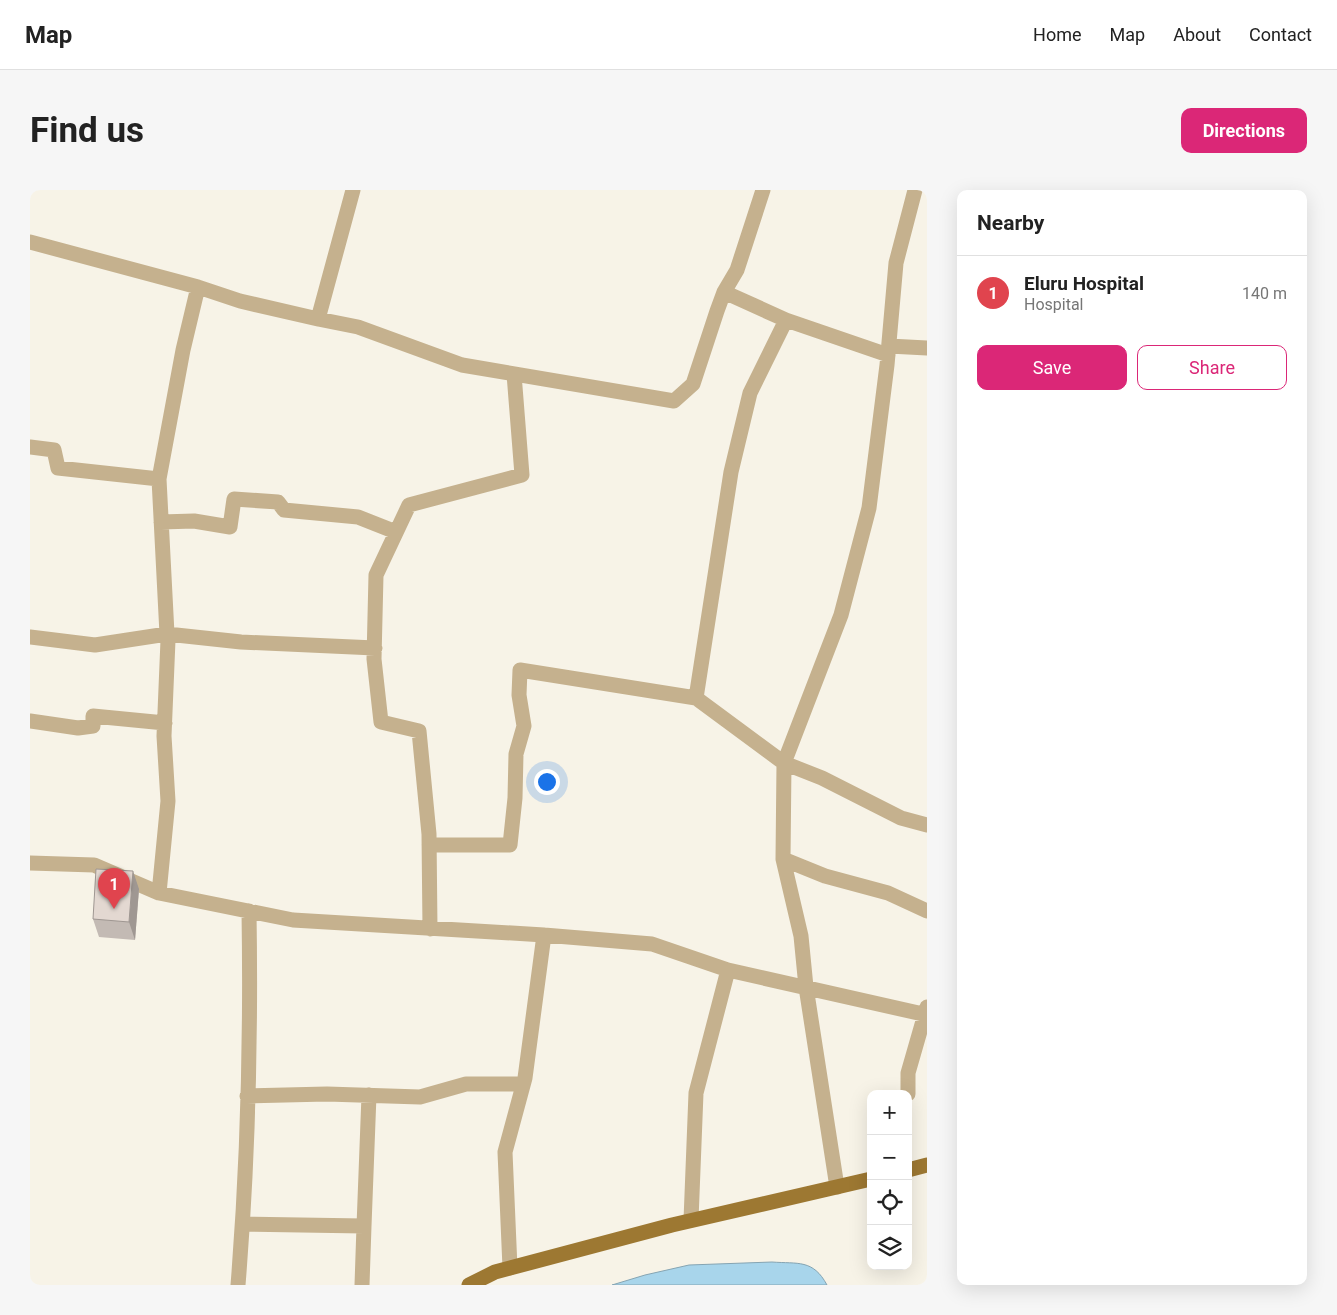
<!DOCTYPE html>
<meta charset="utf-8">
<style>
body{margin:0;font-family:Roboto,sans-serif;background:#f6f6f6;color:#222}
.controls{position:absolute;right:15px;bottom:15px;display:grid;overflow:hidden;border-radius:10px;box-shadow:0 5px 20px #0002}
.controls button{width:45px;height:45px;display:grid;place-items:center;padding:0;border:0;border-bottom:1px solid #e0e0e0;background:#fff;color:#222;font:25px sans-serif}
.you{position:absolute;left:516px;top:591px;width:18px;height:18px;margin:-12px;border:4px solid #fff;border-radius:50%;background:#1a73e8;box-shadow:0 0 0 8px #1a73e833}
.badge{display:grid;place-items:center;width:32px;height:32px;border-radius:50%;background:#db2777;color:#fff;font-size:16px;font-weight:700}
.pin{position:absolute;translate:-50% -41px;filter:drop-shadow(0 1px 2px #0008)}
.pin::after{content:'';position:absolute;top:26px;width:18px;height:15px;background:inherit;clip-path:polygon(0 0,100% 0,50% 100%)}
.list{margin:0;padding:0;list-style:none}
h2{display:flex;justify-content:space-between;align-items:center;height:65px;margin:0;padding:0 20px;font-size:21px}
h2 small{font-size:16px;font-weight:400;color:#767676}
.list li{display:grid;grid-template-columns:32px 1fr auto;gap:15px;align-items:center;box-sizing:border-box;height:75px;padding:0 20px;border-top:1px solid #e0e0e0}
.list b{display:block;font-size:19px;white-space:nowrap}
.list p{margin:0;font-size:16px;white-space:nowrap;color:#767676}
.list em{font-size:16px;font-style:normal;color:#767676}
.actions{display:flex;gap:10px;padding:15px 20px}
.actions a{flex:1;padding:11px 0;border:1px solid #db2777;border-radius:10px;text-align:center;font-size:18px;color:#db2777}
.actions .main{background:#db2777;color:#fff}
.icon{flex:none;width:28px;height:28px;fill:none;stroke:currentColor;stroke-width:2;stroke-linecap:round;stroke-linejoin:round}
.map{position:relative;flex:none;width:897px;height:1095px;overflow:hidden;border-radius:10px}
header{display:flex;align-items:center;gap:30px;box-sizing:border-box;height:70px;padding:0 25px;background:#fff;border-bottom:1px solid #e0e0e0}
header strong{font-size:24px}
nav{display:flex;gap:28px;margin-inline-start:auto;font-size:18px}
.intro{display:flex;align-items:center;justify-content:space-between;box-sizing:border-box;height:120px;padding:0 30px}
h1{margin:0;font-size:35px}
.button{padding:12px 22px;border-radius:10px;background:#db2777;color:#fff;font-size:18px;font-weight:700}
main{display:flex;gap:30px;padding:0 30px}
aside{flex:1;background:#fff;border-radius:10px;box-shadow:0 5px 20px #0002}
.map>svg:first-child{display:block}
</style>
<header>
<strong>Map</strong>
<nav><a>Home</a><a>Map</a><a>About</a><a>Contact</a></nav>
</header>
<div class="intro"><h1>Find us</h1><a class="button">Directions</a></div>
<main>
<div class="map">
<svg width="897" height="1095" viewBox="0 0 897 1095">
<rect width="100%" height="100%" fill="#f7f3e7"/>
<path fill="#a8d5eb" stroke="#85a4b2" d="M 742,1072 C 768,1074 783,1069 797,1095 L 582,1095 L 615,1085 L 659,1075 Z"/>
<g fill="none" stroke-linecap="round" stroke-linejoin="round">
<path stroke="#c5b18e" stroke-width="15" d="M 323,0 L 288,129 L 328,137 L 432,175 L 644,211 L 663,194 L 687,121 L 694,102 L 707,80 L 733,0
M 0,52 L 168,97
M 694,102 L 756,130
M 859,156 L 897,158
M 858,165 L 756,130 L 720,203 L 701,282 L 666,508 L 754,573 L 792,588 L 871,628 L 897,635
M 0,257 L 24,260 L 28,278 L 129,289
M 131,332 L 164,331 L 200,337 L 204,309 L 248,312 L 254,320 L 328,327 L 366,342
M 0,447 L 65,455 L 137,444 L 129,289 L 153,160 L 168,97 L 210,111 L 288,129
M 0,531 L 48,538 L 63,536 L 63,526 L 135,533
M 399,655 L 480,655 L 485,608 L 486,564 L 494,536 L 489,505 L 490,480 L 666,508
M 753,669 L 795,686 L 858,703 L 897,721
M 0,673 L 64,675 L 129,703 L 263,730 L 514,745 L 622,754 L 698,780 L 897,825
M 129,703 L 138,611 L 134,546 L 138,450 L 137,444 L 211,452 L 345,458
M 400,739 L 399,644 L 389,541 L 351,532 L 344,469 L 346,385 L 379,315 L 492,285 L 484,184
M 878,904 L 878,883 L 897,817
M 217,906 L 297,904 L 390,907 L 436,894 L 493,894
M 807,997 L 776,797 L 771,746 L 753,669 L 754,573 L 811,425 L 839,318 L 857,175 L 866,73 L 885,0
M 661,1030 L 666,903 L 698,780
M 213,1034 L 334,1036 L 332,1095
M 334,1036 L 339,905
M 480,1078 L 475,962 L 495,888 L 514,745
M 208,1095 C 218,971 221,846 219,721"/>
<path stroke="#9d7832" stroke-width="15" d="M 878,980 L 897,975
M 439,1095 L 465,1082 L 642,1035 L 841,989"/>
</g>
<path fill="#c3bab4" d="M 109,699 L 105,750 L 69,747 L 63,729 Z"/>
<path fill="#9f9792" d="M 103,681 L 109,699 L 105,750 L 99,732 Z"/>
<path fill="#e3d8d1" stroke="#9f9792" d="M 66,679 L 103,681 L 99,732 L 63,729 Z"/>
</svg>
<div class="controls">
<button>+</button>
<button>−</button>
<button><svg class="icon" aria-label="locate" viewBox="0 0 24 24"><circle cx="12" cy="12" r="6"/><path d="M12 2v4M12 18v4M2 12h4M18 12h4"/></svg></button>
<button><svg class="icon" aria-label="layers" viewBox="0 0 24 24"><path d="M12 4l9 5-9 5-9-5zM3 14l9 5 9-5"/></svg></button>
</div>
<div class="you"></div>
<div class="pin badge" style="left:84px;top:719px;background:#e0444e">1</div>
</div>
<aside>
<h2>Nearby<small></small></h2>
<ul class="list">
<li><span class="badge" style="background:#e0444e">1</span><div><b>Eluru Hospital</b><p>Hospital</p></div><em>140 m</em></li>
</ul>
<div class="actions"><a class="main">Save</a><a>Share</a></div>
</aside>
</main>
